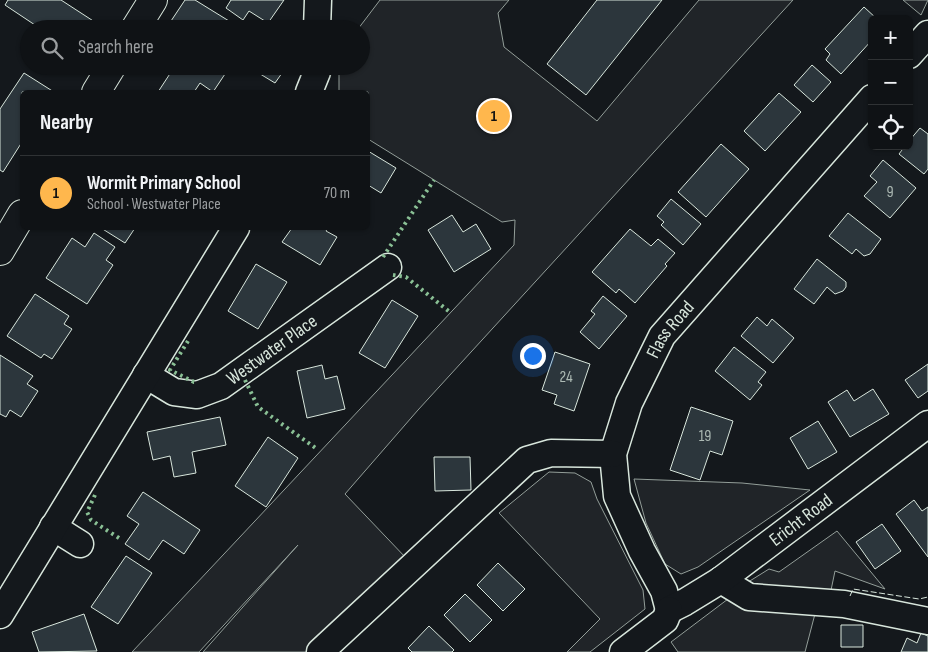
<!DOCTYPE html>
<meta charset="utf-8">
<style>
body{margin:0;font-family:"Sofia Sans Condensed",sans-serif;background:#181b1e;color:#f1f3f6}
.controls{position:absolute;right:15px;top:15px;display:grid;overflow:hidden;border-radius:8px;box-shadow:0 1px 4px #0004}
.controls button{width:45px;height:45px;display:grid;place-items:center;padding:0;border:0;border-bottom:1px solid #2f3234;background:#0f1215;color:#f1f3f6;font:25px sans-serif}
.you{position:absolute;left:532px;top:355px;width:18px;height:18px;margin:-12px;border:4px solid #fff;border-radius:50%;background:#1a73e8;box-shadow:0 0 0 8px #1a73e833}
.badge{display:grid;place-items:center;width:32px;height:32px;border-radius:50%;background:#ffb74d;color:#111;font-size:16px;font-weight:700}
.pin{position:absolute;translate:-50% -50%;border:2px solid #fff;box-shadow:0 1px 5px #0006}
.list{margin:0;padding:0;list-style:none}
h2{display:flex;justify-content:space-between;align-items:center;height:65px;margin:0;padding:0 20px;font-size:21px}
h2 small{font-size:16px;font-weight:400;color:#9b9ea0}
.list li{display:grid;grid-template-columns:32px 1fr auto;gap:15px;align-items:center;box-sizing:border-box;height:75px;padding:0 20px;border-top:1px solid #2f3234}
.list b{display:block;font-size:19px;white-space:nowrap}
.list p{margin:0;font-size:16px;white-space:nowrap;color:#9b9ea0}
.list em{font-size:16px;font-style:normal;color:#9b9ea0}
.icon{flex:none;width:28px;height:28px;fill:none;stroke:currentColor;stroke-width:2;stroke-linecap:round;stroke-linejoin:round}
.map{position:relative;flex:none;width:928px;height:652px;overflow:hidden}
.search{position:absolute;background:#0f1215;box-shadow:0 1px 4px #0004;left:20px;top:20px;width:350px;height:55px;display:flex;align-items:center;gap:12px;box-sizing:border-box;padding:0 18px;border-radius:28px;color:#9b9ea0;font-size:19px}
.panel{position:absolute;background:#0f1215;box-shadow:0 1px 4px #0004;left:20px;top:90px;width:350px;height:140px;border-radius:8px}
.map>svg:first-child{display:block}
</style>
<div class="map">
<svg width="928" height="652" viewBox="0 0 928 652">
<rect width="100%" height="100%" fill="#14181c"/>
<path fill="#202428" stroke="#939e99" d="M 380,0 L 509,0 L 498,13 L 504,47 L 597,121 L 699,0 L 793,0 L 418,410 L 345,494 L 407,559 L 306,652 L 203,652 L 298,545 L 199,652 L 132,652 L 514,245 L 515,220 L 502,222 L 368,139 L 368,92 L 339,92 L 339,66 L 361,66 L 361,29 L 358,29 Z
M 903,0 L 928,0 L 921,15 Z
M 549,472 L 575,473 L 591,482 L 597,499 L 643,590 L 645,609 L 590,652 L 567,652 L 600,619 L 499,513 Z
M 634,479 L 742,483 L 810,490 L 698,567 L 681,574 L 665,564 L 646,523 Z
M 837,531 L 885,589 L 835,571 L 830,595 L 745,584 L 769,569 L 779,572 Z
M 728,599 L 816,610 L 805,652 L 678,652 L 671,642 Z"/>
<path fill="#2c363c" stroke="#d8e6dc" d="M 8,0 L 61,0 L 101,26 L 99,29 L 41,29 L 5,5 Z
M 185,0 L 195,0 L 242,29 L 184,29 L 171,21 Z
M 231,0 L 284,0 L 268,23 L 249,11 L 243,20 L 226,8 Z
M 597,0 L 662,0 L 586,95 L 547,64 Z
M 864,7 L 877,19 L 872,19 L 872,40 L 841,74 L 826,60 L 830,54 L 825,49 Z
M 812,65 L 831,82 L 813,102 L 794,85 Z
M 175,66 L 213,66 L 225,74 L 213,92 L 200,83 L 194,92 L 158,92 Z
M 247,66 L 287,66 L 275,83 Z
M 24,73 L 54,92 L 22,92 L 22,142 L 3,172 L 0,170 L 0,109 Z
M 779,93 L 801,112 L 765,151 L 744,131 Z
M 920,128 L 928,134 L 928,169 L 924,174 L 899,154 L 905,146 L 909,146 L 909,141 Z
M 721,144 L 749,169 L 706,217 L 678,192 Z
M 368,151 L 396,168 L 381,193 L 368,185 Z
M 883,160 L 916,188 L 890,218 L 864,196 L 877,182 L 870,176 Z
M 671,199 L 701,224 L 683,245 L 661,225 L 664,222 L 657,216 Z
M 848,213 L 881,239 L 870,254 L 864,256 L 856,249 L 852,254 L 829,236 Z
M 452,215 L 463,232 L 476,224 L 491,249 L 454,272 L 428,230 Z
M 101,228 L 135,228 L 125,243 Z
M 292,228 L 328,228 L 326,231 L 337,237 L 320,265 L 282,242 Z
M 630,229 L 651,246 L 658,239 L 675,253 L 665,264 L 667,266 L 635,303 L 619,289 L 616,293 L 592,272 Z
M 94,233 L 115,247 L 106,260 L 113,265 L 87,304 L 46,278 L 72,238 L 85,247 Z
M 817,259 L 846,282 L 846,287 L 843,291 L 835,294 L 827,287 L 814,304 L 794,289 Z
M 256,264 L 287,282 L 258,329 L 228,311 Z
M 35,294 L 69,316 L 64,324 L 72,329 L 52,359 L 44,354 L 41,358 L 7,336 Z
M 603,296 L 627,316 L 599,349 L 580,332 L 595,314 L 591,311 Z
M 392,300 L 418,316 L 385,368 L 359,353 Z
M 757,317 L 767,326 L 772,319 L 794,338 L 773,363 L 741,336 Z
M 734,347 L 766,372 L 758,382 L 762,385 L 750,400 L 715,371 Z
M 555,352 L 590,364 L 574,411 L 554,404 L 557,395 L 542,390 Z
M 0,355 L 33,376 L 27,384 L 38,391 L 21,417 L 10,410 L 6,417 L 0,414 Z
M 928,364 L 928,391 L 918,398 L 905,380 Z
M 322,365 L 325,379 L 337,376 L 345,409 L 307,418 L 297,371 Z
M 873,389 L 889,414 L 850,437 L 828,402 L 847,390 L 854,401 Z
M 691,407 L 733,421 L 722,455 L 710,451 L 700,480 L 670,470 Z
M 220,417 L 226,445 L 192,452 L 196,473 L 174,477 L 170,456 L 153,460 L 147,432 Z
M 818,421 L 837,452 L 808,469 L 790,438 Z
M 268,437 L 298,458 L 266,507 L 235,486 Z
M 434,457 L 470,457 L 471,490 L 435,491 Z
M 143,492 L 200,530 L 184,554 L 163,540 L 149,560 L 125,544 L 139,524 L 127,516 Z
M 914,500 L 922,511 L 928,507 L 928,557 L 896,514 Z
M 882,524 L 901,551 L 875,569 L 856,542 Z
M 126,556 L 152,573 L 118,624 L 91,607 Z
M 498,563 L 525,589 L 503,611 L 477,585 Z
M 465,594 L 492,620 L 470,642 L 444,615 Z
M 84,614 L 97,651 L 39,652 L 32,632 Z
M 841,625 L 863,625 L 863,647 L 841,647 Z
M 429,626 L 454,650 L 452,652 L 412,652 L 408,648 Z
M 921,633 L 928,636 L 928,652 L 901,652 L 907,638 L 917,643 Z"/>
<g fill="none" stroke-linecap="round" stroke-linejoin="round">
<g stroke="#d8e6dc" stroke-width="29">
<g id="minor">
<path d="M 317,29 L 318,0"/>
<path d="M 909,55 L 928,34"/>
<path d="M 309,92 L 317,72 L 317,66"/>
<path id="s1" d="M 146,375 L 174,392 L 197,395 L 221,386 L 388,267"/>
<path d="M 53,527 L 80,544"/>
<path d="M 721,580 L 749,597 L 844,604 L 928,621"/>
<path id="s2" d="M 669,610 L 664,591 L 642,551 L 617,496 L 613,454 L 629,403 L 662,336 L 872,98"/>
<path id="s3" d="M 669,610 L 685,602 L 721,580 L 928,424"/>
<path d="M 0,615 L 236,228"/>
<path d="M 320,652 L 527,460 L 551,453 L 613,454"/>
<path d="M 623,652 L 665,620 L 669,610"/>
</g>
</g>
<g stroke="#d8e6dc" stroke-width="30">
<path id="major" d="M 135,29 L 153,0
M 96,92 L 112,66
M 0,251 L 22,214"/>
</g>
<use href="#minor" stroke="#14181c" stroke-width="26"/>
<use href="#major" stroke="#14181c" stroke-width="28"/>
<path stroke="#8ac095" stroke-width="4" stroke-dasharray="2.5 4" stroke-linecap="butt" d="M 383,257 L 434,180
M 393,275 L 406,277 L 451,313
M 188,341 L 170,370 L 194,382 L 198,382
M 245,380 L 258,407 L 317,449
M 95,495 L 87,512 L 91,520 L 119,538"/>
<path stroke="#d8e6dc" stroke-width="1" stroke-dasharray="6 2.5" stroke-linecap="butt" d="M 850,596 L 853,589 L 919,599 L 928,597"/>
</g>
<g text-anchor="middle" dominant-baseline="central" stroke-width="4" stroke-linejoin="round" paint-order="stroke">
<g font-size="16" fill="#adbab4">
<text x="890" y="192">9</text>
<text x="566" y="377">24</text>
<text x="705" y="436">19</text>
</g>
<g font-size="19" fill="#d8e6dc" stroke="#14181c">
<text stroke="none"><textPath href="#s2" startOffset="306">Flass Road</textPath></text>
<text stroke="none"><textPath href="#s1" startOffset="144">Westwater Place</textPath></text>
<text stroke="none"><textPath href="#s3" startOffset="160">Ericht Road</textPath></text>
</g>
</g>
</svg>
<div class="controls">
<button>+</button>
<button>−</button>
<button><svg class="icon" aria-label="locate" viewBox="0 0 24 24"><circle cx="12" cy="12" r="6"/><path d="M12 2v4M12 18v4M2 12h4M18 12h4"/></svg></button>
</div>
<div class="you"></div>
<div class="pin badge" style="left:494px;top:116px">1</div>
<div class="search"><svg class="icon" aria-label="search" viewBox="0 0 24 24"><circle cx="10" cy="10" r="6"/><path d="M15 15l6 6"/></svg>Search here</div>
<section class="panel">
<h2>Nearby<small></small></h2>
<ul class="list">
<li><span class="badge">1</span><div><b>Wormit Primary School</b><p>School · Westwater Place</p></div><em>70 m</em></li>
</ul>
</section>
</div>
